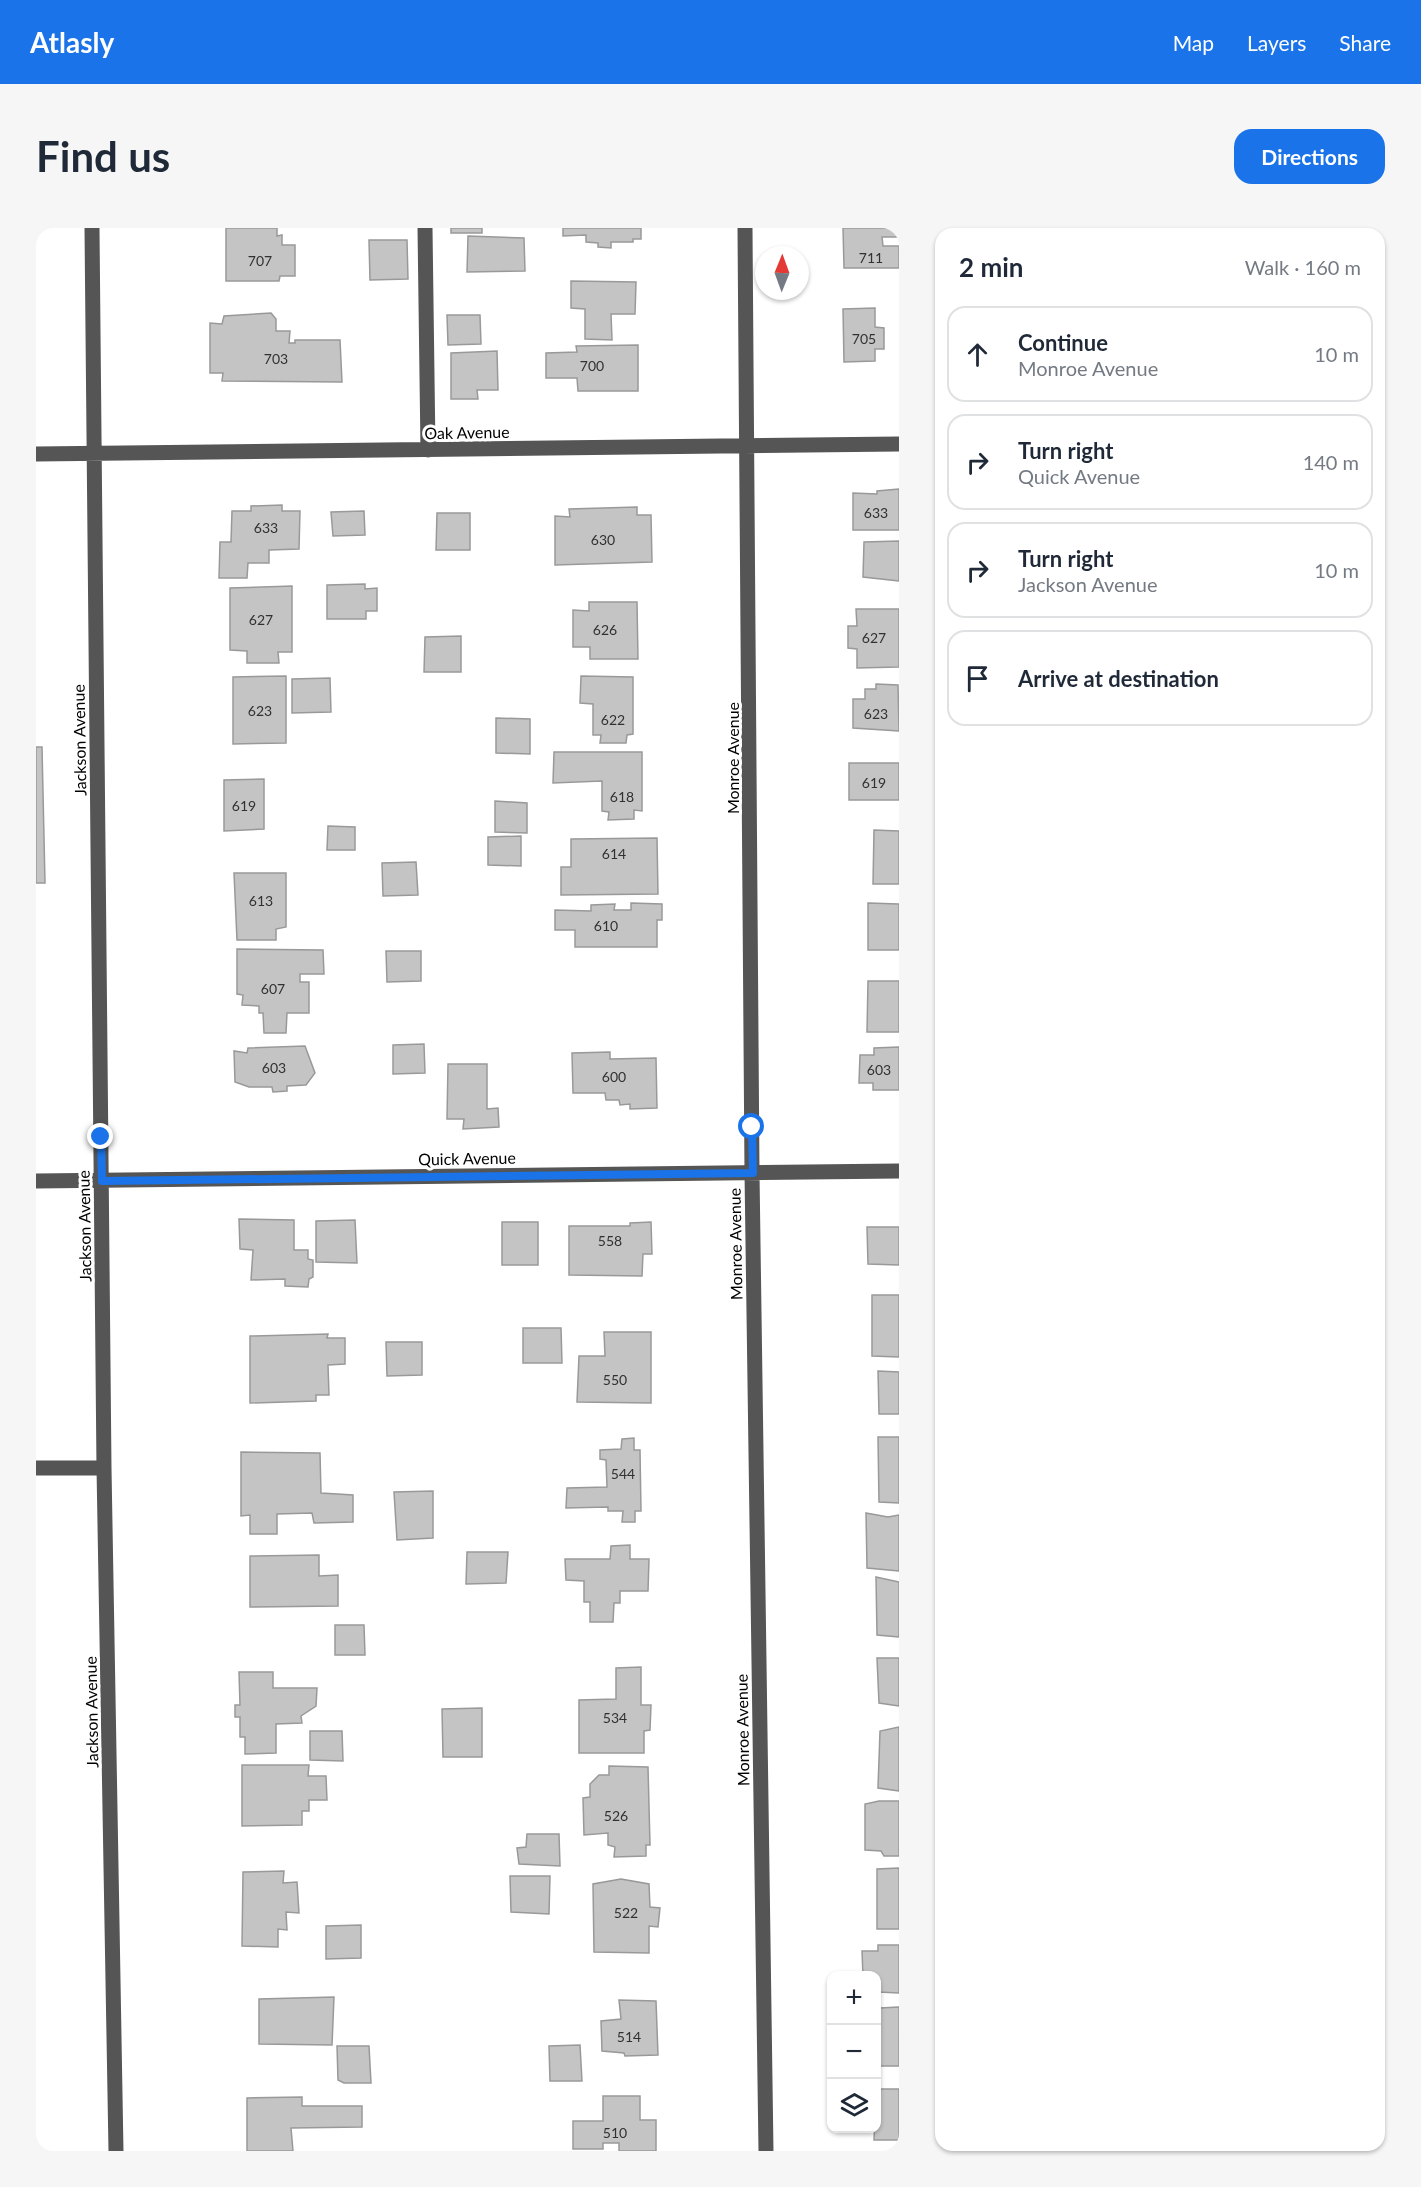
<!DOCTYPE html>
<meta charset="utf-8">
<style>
body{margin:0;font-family:Lato,sans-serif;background:#f6f6f7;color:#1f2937}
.controls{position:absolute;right:18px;bottom:18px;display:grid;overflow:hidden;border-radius:12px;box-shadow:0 2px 4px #0004}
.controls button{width:54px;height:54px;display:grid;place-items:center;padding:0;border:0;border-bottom:2px solid #e0e1e3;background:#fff;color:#1f2937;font:30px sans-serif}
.compass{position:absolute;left:719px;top:18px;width:54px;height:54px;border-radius:50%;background:#fff;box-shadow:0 2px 4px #0004;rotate:1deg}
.stop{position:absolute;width:18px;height:18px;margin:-14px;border:4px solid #1a73e8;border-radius:50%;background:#fff}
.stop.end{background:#1a73e8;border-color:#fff;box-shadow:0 2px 6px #0008}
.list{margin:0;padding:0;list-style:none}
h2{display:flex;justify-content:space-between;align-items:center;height:78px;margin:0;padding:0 24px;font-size:26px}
h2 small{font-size:20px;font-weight:400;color:#747a83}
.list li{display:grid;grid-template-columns:39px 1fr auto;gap:18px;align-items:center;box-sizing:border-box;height:96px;margin:0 12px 12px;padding:0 12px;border:2px solid #e0e1e3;border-radius:18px}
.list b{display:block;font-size:22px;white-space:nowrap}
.list p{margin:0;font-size:20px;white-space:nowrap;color:#747a83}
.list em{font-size:20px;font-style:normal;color:#747a83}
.icon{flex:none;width:33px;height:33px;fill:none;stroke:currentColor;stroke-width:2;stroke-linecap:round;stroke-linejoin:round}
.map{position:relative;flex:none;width:863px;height:1923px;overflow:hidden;border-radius:18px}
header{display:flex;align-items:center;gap:36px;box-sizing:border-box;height:84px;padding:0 30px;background:#1a73e8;color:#fff}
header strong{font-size:28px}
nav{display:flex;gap:33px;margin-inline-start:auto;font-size:21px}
.intro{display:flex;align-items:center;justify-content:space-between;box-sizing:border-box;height:144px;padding:0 36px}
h1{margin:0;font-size:42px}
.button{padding:15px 27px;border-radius:18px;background:#1a73e8;color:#fff;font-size:21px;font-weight:700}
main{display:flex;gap:36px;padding:0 36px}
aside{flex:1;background:#fff;border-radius:18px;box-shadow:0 2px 4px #0004}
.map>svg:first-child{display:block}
</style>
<header>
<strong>Atlasly</strong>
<nav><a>Map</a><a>Layers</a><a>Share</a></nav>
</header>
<div class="intro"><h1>Find us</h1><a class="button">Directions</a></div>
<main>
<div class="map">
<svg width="863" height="1923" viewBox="0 0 863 1923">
<rect width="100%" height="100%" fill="#fff"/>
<path fill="#c4c4c4" stroke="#999" stroke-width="1.5" d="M 190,0 L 241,0 L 241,8 L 246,7 L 246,17 L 259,17 L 259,48 L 244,48 L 243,53 L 190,53 Z
M 415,0 L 446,0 L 446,5 L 415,5 Z
M 527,0 L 605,0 L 605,11 L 597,11 L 597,14 L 575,14 L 575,20 L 562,19 L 562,15 L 550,14 L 550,7 L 527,8 Z
M 807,0 L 863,0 L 863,9 L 846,9 L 847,18 L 863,18 L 863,40 L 808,40 Z
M 432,8 L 488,10 L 489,43 L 431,44 Z
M 333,12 L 371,12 L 372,51 L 334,52 Z
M 535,53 L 600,54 L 599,86 L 575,86 L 576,112 L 549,111 L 549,81 L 535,80 Z
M 839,80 L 839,99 L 848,100 L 848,121 L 839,121 L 839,133 L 808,134 L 807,81 Z
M 235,85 L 240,91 L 240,103 L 254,103 L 253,115 L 259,115 L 259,112 L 304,112 L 306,154 L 186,153 L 187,145 L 174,145 L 174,95 L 186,96 L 188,88 Z
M 411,87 L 444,87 L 445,116 L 412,117 Z
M 602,117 L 602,163 L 542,163 L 541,150 L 510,150 L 510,125 L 541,124 L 540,118 Z
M 461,123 L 462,162 L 441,162 L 442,171 L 415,171 L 415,125 Z
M 863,261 L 863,302 L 817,302 L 817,265 L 841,266 L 841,263 Z
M 246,277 L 246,283 L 264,283 L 263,321 L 233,322 L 233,335 L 212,335 L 211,350 L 183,350 L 184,314 L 195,314 L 196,283 L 215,283 L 215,278 Z
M 601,279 L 601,287 L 615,287 L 616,334 L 519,337 L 519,288 L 534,289 L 533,281 Z
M 328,283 L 329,307 L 297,308 L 295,284 Z
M 401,285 L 434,285 L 434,322 L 400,322 Z
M 863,313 L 863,353 L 827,349 L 828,314 Z
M 329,356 L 329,361 L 341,360 L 341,383 L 330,383 L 330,391 L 291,391 L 291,357 Z
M 256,358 L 256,424 L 242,424 L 243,435 L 211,435 L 211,423 L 194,422 L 194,360 Z
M 553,374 L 601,374 L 602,431 L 554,431 L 554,419 L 537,419 L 537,382 L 553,383 Z
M 820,381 L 863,381 L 863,439 L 821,440 L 821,421 L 812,420 L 812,398 L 821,398 Z
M 425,408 L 425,444 L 388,444 L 389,409 Z
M 250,448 L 250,515 L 197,516 L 197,449 Z
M 545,448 L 597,449 L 597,506 L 591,507 L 590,515 L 564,515 L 565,507 L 557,507 L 557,476 L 544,475 Z
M 294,450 L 295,484 L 256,485 L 256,451 Z
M 840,456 L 862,457 L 863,503 L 817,500 L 817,471 L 829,471 L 829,461 L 840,461 Z
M 460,490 L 494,491 L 494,526 L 460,525 Z
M 0,519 L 6,519 L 9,655 L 0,655 Z
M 518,524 L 606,524 L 606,583 L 598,582 L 598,591 L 572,592 L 573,584 L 566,583 L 566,553 L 517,555 Z
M 813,535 L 863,535 L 863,572 L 813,572 Z
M 228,551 L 228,601 L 188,603 L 188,552 Z
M 459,573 L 491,575 L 491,605 L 459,604 Z
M 292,598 L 319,599 L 319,622 L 291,622 Z
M 838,602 L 863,603 L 863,656 L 837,656 Z
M 485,608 L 485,638 L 452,637 L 452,609 Z
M 621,610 L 622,666 L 525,667 L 525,639 L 535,639 L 535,611 Z
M 380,634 L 382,667 L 347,668 L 346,635 Z
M 198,645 L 250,645 L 250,699 L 240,701 L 240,712 L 201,712 Z
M 595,675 L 626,676 L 626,692 L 621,692 L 621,719 L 539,719 L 539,702 L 519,702 L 519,682 L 555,683 L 555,677 L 579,676 L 578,682 L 595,682 Z
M 832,675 L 863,676 L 863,722 L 832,722 Z
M 201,721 L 287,722 L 288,746 L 264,746 L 264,754 L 273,754 L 273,785 L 251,785 L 250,805 L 228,805 L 227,785 L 223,785 L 223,778 L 206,777 L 207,767 L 201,766 Z
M 350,723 L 385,723 L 385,753 L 351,754 Z
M 832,753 L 863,753 L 863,804 L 831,804 Z
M 388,816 L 389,845 L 357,846 L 357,817 Z
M 269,818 L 279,845 L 270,857 L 251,858 L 251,863 L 237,864 L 236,859 L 213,859 L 199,854 L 198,823 L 211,825 L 212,820 Z
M 863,819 L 863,862 L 837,862 L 837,855 L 823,855 L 824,827 L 838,827 L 838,820 Z
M 574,824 L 574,831 L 620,830 L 621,880 L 594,881 L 594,876 L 584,877 L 583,872 L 570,872 L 569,865 L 537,865 L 536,825 Z
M 412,836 L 451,836 L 451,881 L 462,880 L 463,899 L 427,901 L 428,891 L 411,891 Z
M 203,991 L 258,992 L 258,1022 L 272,1022 L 272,1031 L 277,1032 L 277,1049 L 273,1051 L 272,1059 L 249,1058 L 249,1051 L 215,1052 L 217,1022 L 204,1021 Z
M 319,992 L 321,1035 L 280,1034 L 280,993 Z
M 466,994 L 502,994 L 502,1037 L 466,1037 Z
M 615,994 L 616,1026 L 607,1026 L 606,1048 L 533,1047 L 533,998 L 594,998 L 594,995 Z
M 831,999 L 863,999 L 863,1037 L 832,1036 Z
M 836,1067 L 863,1067 L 863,1129 L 836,1128 Z
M 487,1100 L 525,1100 L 526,1135 L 487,1135 Z
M 568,1104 L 615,1104 L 615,1175 L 541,1174 L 543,1128 L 569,1128 Z
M 292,1106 L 291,1110 L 309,1110 L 309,1136 L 292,1137 L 293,1167 L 280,1167 L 280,1173 L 214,1175 L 214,1108 Z
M 350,1114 L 386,1114 L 386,1147 L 351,1148 Z
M 842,1143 L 863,1144 L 863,1186 L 843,1186 Z
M 842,1209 L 863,1209 L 863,1275 L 843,1274 Z
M 598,1210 L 598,1222 L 604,1222 L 605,1283 L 599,1283 L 599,1294 L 586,1294 L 587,1283 L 572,1283 L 572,1279 L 530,1280 L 531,1260 L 571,1259 L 570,1232 L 564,1231 L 564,1222 L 585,1221 L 586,1211 Z
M 205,1224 L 284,1225 L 285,1265 L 317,1267 L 317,1294 L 278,1295 L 276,1285 L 241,1286 L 241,1306 L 214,1306 L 214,1287 L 205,1288 Z
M 397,1263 L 397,1310 L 361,1312 L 358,1264 Z
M 830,1285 L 852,1289 L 863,1287 L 863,1343 L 831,1340 Z
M 594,1317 L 594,1331 L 613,1331 L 612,1363 L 584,1363 L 584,1375 L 578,1375 L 577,1394 L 554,1394 L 554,1374 L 548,1374 L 548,1353 L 530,1352 L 529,1331 L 574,1331 L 575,1318 Z
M 431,1324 L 472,1324 L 470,1355 L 430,1356 Z
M 283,1327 L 283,1348 L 302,1347 L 302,1378 L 214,1379 L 214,1328 Z
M 840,1349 L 863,1354 L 863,1409 L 841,1407 Z
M 299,1397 L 328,1397 L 329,1427 L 299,1427 Z
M 841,1430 L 863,1430 L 863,1478 L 843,1475 Z
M 605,1439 L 605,1477 L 615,1477 L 614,1502 L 608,1503 L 608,1525 L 543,1525 L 543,1472 L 580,1471 L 580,1440 Z
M 203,1444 L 237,1444 L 237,1460 L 281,1460 L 280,1478 L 265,1488 L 266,1495 L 240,1496 L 240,1525 L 209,1526 L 209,1509 L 204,1509 L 204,1489 L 199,1489 L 199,1477 L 204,1477 Z
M 446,1480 L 446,1529 L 407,1529 L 406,1481 Z
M 863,1499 L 863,1563 L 842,1560 L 844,1503 Z
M 274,1503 L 306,1503 L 307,1533 L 274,1532 Z
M 206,1537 L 273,1537 L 272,1548 L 290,1548 L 291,1572 L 273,1572 L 273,1583 L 266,1583 L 266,1597 L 206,1598 Z
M 573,1538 L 612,1539 L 614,1617 L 610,1617 L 610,1628 L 578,1629 L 579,1619 L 572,1617 L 572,1605 L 548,1607 L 547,1570 L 554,1569 L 554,1556 L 563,1547 L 573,1547 Z
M 843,1573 L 863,1573 L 863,1628 L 848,1628 L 845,1623 L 829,1622 L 829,1576 Z
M 491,1606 L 523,1606 L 524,1638 L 483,1636 L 481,1620 L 490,1619 Z
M 863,1640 L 863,1701 L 841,1701 L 841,1641 Z
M 248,1643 L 247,1655 L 261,1654 L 263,1685 L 250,1684 L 251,1702 L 242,1701 L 242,1719 L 206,1718 L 207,1644 Z
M 474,1648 L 514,1648 L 513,1686 L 475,1684 Z
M 585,1651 L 613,1656 L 614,1679 L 624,1680 L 622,1699 L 613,1698 L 613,1725 L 558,1724 L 557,1656 Z
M 325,1697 L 325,1730 L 290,1731 L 290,1698 Z
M 842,1717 L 863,1717 L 863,1765 L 842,1764 L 840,1748 L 827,1748 L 826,1723 L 842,1723 Z
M 298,1769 L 296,1817 L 223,1816 L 223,1771 Z
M 583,1772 L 620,1773 L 622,1827 L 589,1828 L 588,1825 L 566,1823 L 565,1793 L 585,1791 Z
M 863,1779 L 863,1838 L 844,1838 L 844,1780 Z
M 544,1817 L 546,1853 L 514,1853 L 513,1818 Z
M 301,1818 L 333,1818 L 335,1855 L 308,1855 L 302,1852 Z
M 840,1861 L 863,1861 L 863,1912 L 838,1912 Z
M 567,1868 L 604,1868 L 604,1892 L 620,1892 L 620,1923 L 583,1923 L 583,1915 L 567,1915 L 567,1921 L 537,1921 L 537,1893 L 567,1893 Z
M 266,1869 L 266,1878 L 326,1878 L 326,1899 L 255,1900 L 257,1923 L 211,1923 L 211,1870 Z"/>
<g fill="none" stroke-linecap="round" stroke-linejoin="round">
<path stroke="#555" stroke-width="15" d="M 56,0 L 68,1240 L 80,1923
M 389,0 L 392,222
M 709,0 L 716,945 L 730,1923
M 0,226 L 863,216
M 0,953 L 863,943
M 0,1240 L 68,1240"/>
</g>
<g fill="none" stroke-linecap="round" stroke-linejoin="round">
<path stroke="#1a73e8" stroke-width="8" d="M 65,909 L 66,953 L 717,945 L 716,899"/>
</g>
<g text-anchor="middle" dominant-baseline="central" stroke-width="6" stroke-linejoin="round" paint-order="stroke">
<g font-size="14" fill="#313131">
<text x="835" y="29">711</text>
<text x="224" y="32">707</text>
<text x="828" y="110">705</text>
<text x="240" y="130">703</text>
<text x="556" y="137">700</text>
<text x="840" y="284">633</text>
<text x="230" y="299">633</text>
<text x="567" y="311">630</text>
<text x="225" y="391">627</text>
<text x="569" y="401">626</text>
<text x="838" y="409">627</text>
<text x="224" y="482">623</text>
<text x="840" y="485">623</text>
<text x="577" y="491">622</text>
<text x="838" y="554">619</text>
<text x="586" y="568">618</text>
<text x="208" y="577">619</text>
<text x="578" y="625">614</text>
<text x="225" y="672">613</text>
<text x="570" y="697">610</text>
<text x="237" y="760">607</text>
<text x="238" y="839">603</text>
<text x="843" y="841">603</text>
<text x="578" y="848">600</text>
<text x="574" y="1012">558</text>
<text x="579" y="1151">550</text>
<text x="587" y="1245">544</text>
<text x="579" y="1489">534</text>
<text x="580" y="1587">526</text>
<text x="590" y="1684">522</text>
<text x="593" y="1808">514</text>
<text x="579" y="1904">510</text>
</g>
<g font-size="16" fill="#000" stroke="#fff">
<text transform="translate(431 204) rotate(-1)">Oak Avenue</text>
<text transform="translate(43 512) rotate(-91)">Jackson Avenue</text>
<text transform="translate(696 530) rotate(-90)">Monroe Avenue</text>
<text transform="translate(431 930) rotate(-1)">Quick Avenue</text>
<text transform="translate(48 998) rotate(-91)">Jackson Avenue</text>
<text transform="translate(699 1016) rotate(-91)">Monroe Avenue</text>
<text transform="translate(55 1484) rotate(-91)">Jackson Avenue</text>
<text transform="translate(706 1502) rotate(-91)">Monroe Avenue</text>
</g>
</g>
</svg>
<div class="controls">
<button>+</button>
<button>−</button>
<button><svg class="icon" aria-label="layers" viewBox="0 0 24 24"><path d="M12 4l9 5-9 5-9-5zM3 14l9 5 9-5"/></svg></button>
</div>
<svg class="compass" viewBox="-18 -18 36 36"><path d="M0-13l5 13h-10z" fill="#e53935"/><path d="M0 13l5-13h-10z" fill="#747a83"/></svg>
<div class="stop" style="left:716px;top:899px"></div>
<div class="stop end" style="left:65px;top:909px"></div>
</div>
<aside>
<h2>2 min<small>Walk · 160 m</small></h2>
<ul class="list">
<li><svg class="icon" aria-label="ahead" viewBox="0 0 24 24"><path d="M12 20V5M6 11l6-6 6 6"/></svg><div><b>Continue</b><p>Monroe Avenue</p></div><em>10 m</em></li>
<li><svg class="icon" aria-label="right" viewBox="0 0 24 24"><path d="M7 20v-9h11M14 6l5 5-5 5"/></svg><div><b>Turn right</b><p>Quick Avenue</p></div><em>140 m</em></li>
<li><svg class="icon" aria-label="right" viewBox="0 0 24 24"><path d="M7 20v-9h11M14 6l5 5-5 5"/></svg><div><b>Turn right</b><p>Jackson Avenue</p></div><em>10 m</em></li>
<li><svg class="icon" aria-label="arrive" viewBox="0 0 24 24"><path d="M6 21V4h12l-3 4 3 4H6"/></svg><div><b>Arrive at destination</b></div></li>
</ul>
</aside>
</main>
